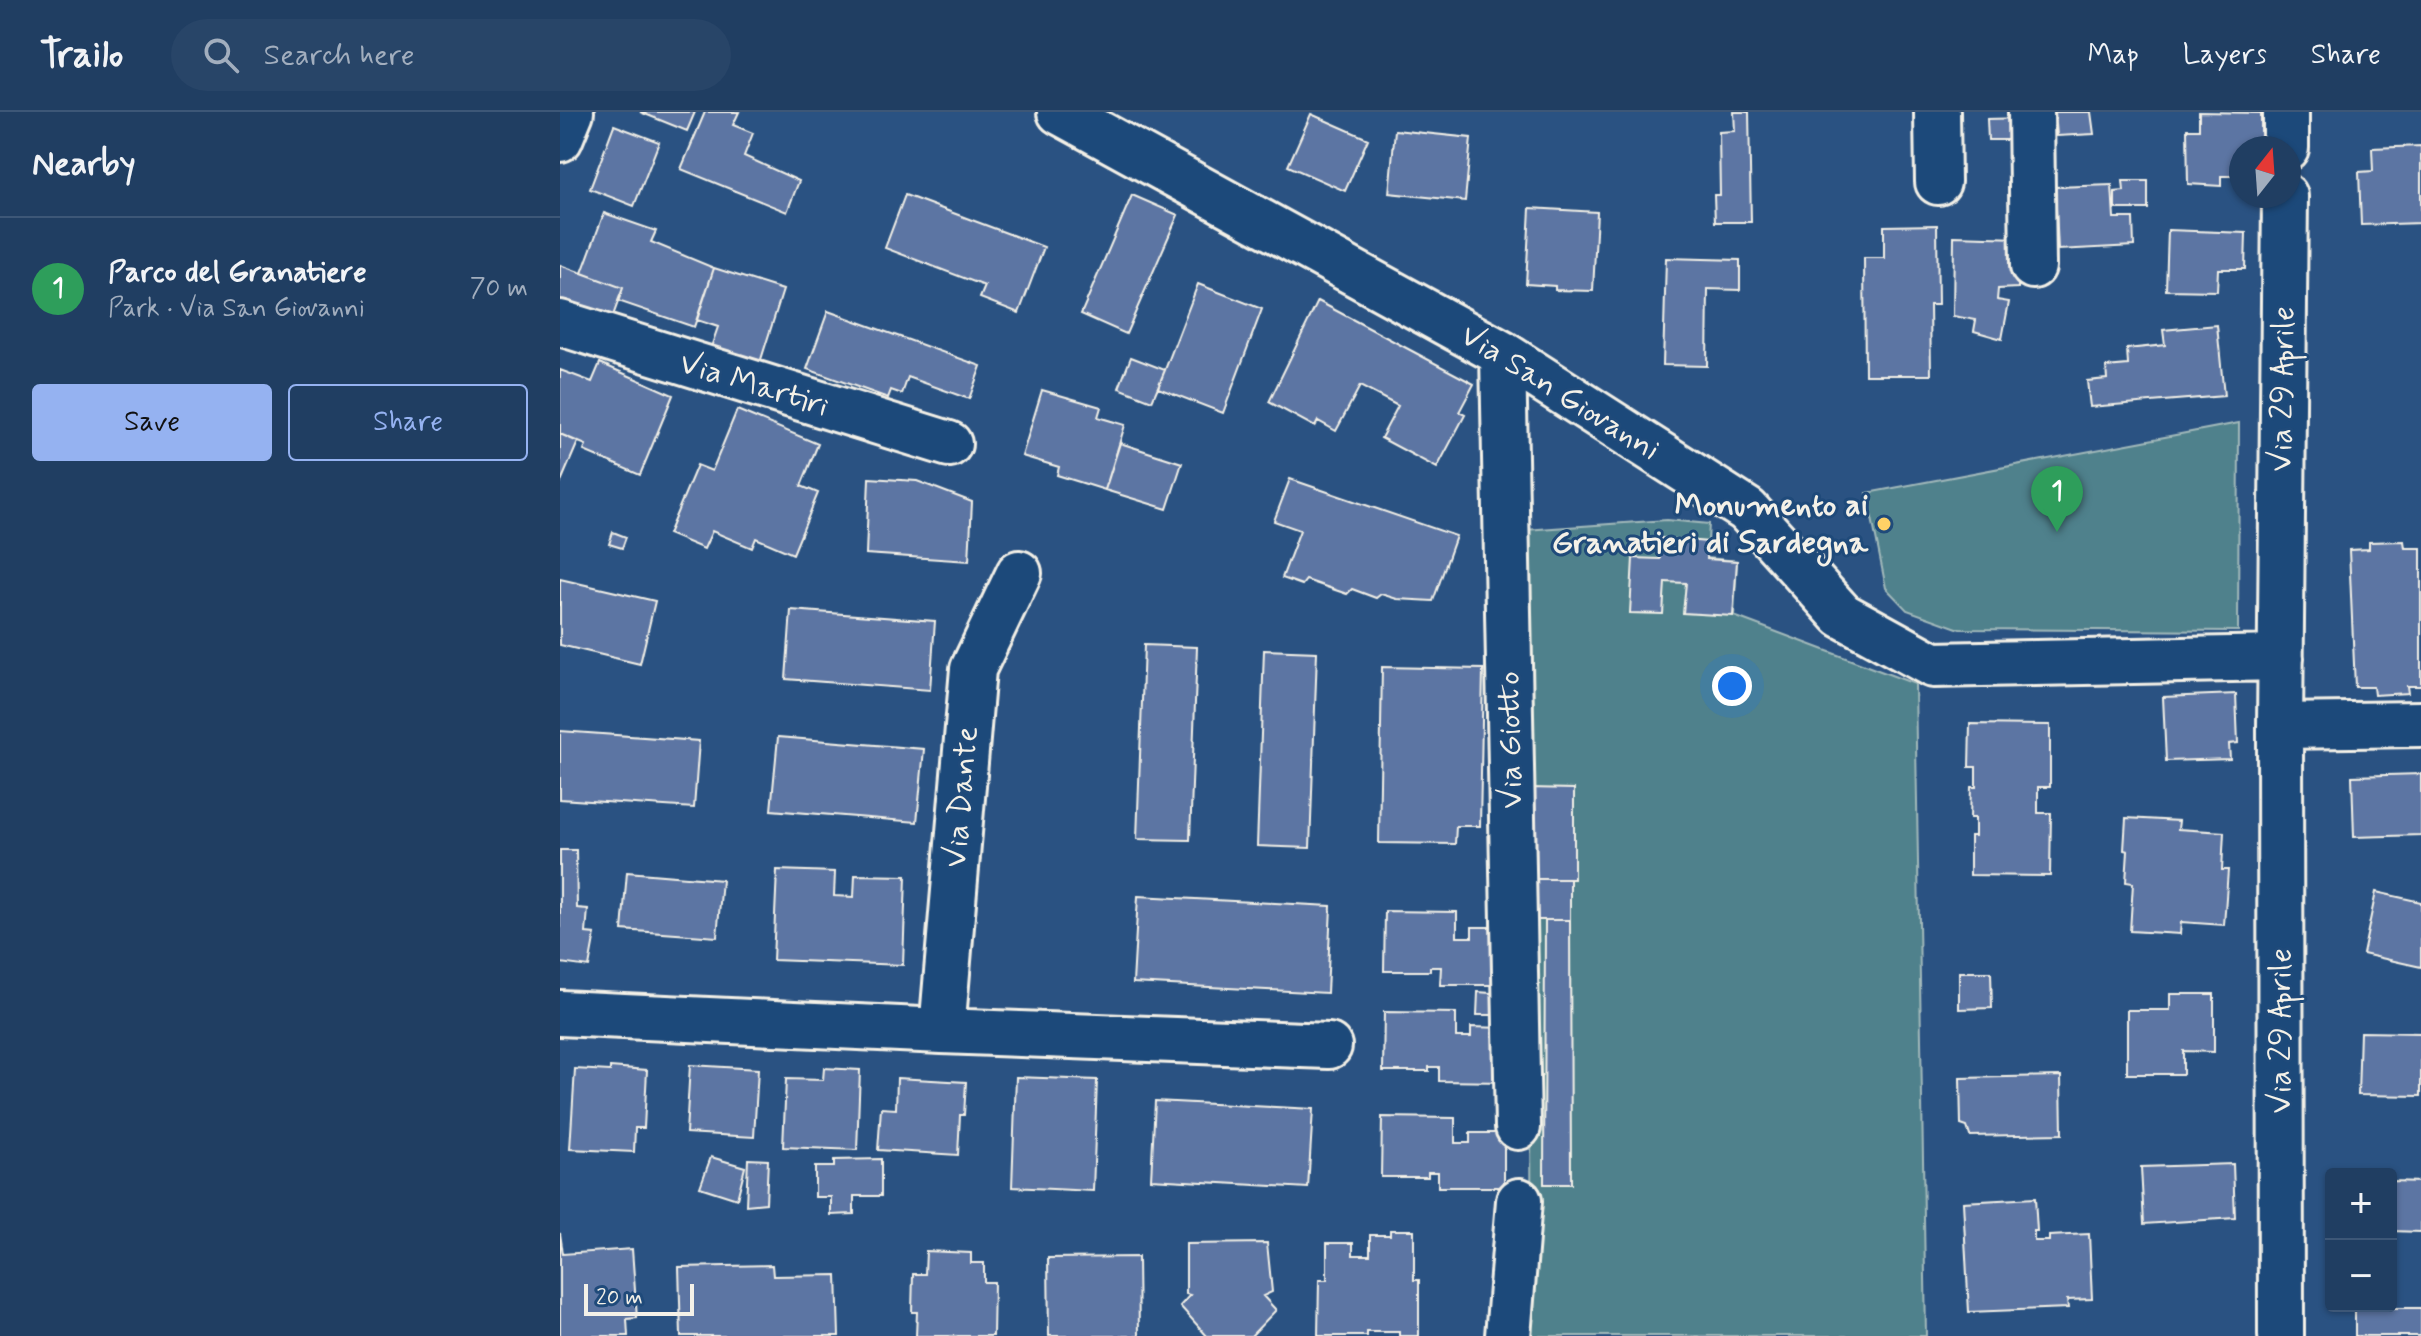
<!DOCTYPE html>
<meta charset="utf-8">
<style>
body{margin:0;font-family:Mynerve,sans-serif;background:#284568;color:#f1f3f6}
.controls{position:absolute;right:24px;bottom:24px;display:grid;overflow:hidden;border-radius:8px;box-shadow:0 2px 6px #0004}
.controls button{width:72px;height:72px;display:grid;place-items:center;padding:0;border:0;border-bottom:2px solid #3d5777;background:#203e62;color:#f1f3f6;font:40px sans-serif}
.compass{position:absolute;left:1669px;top:24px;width:72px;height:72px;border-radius:50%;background:#203e62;box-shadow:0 2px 6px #0004;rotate:17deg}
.scale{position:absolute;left:24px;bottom:20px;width:110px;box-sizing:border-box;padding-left:8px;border:4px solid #f4f1e8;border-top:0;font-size:22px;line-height:28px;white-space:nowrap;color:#f4f1e8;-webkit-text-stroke:6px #1f4a7a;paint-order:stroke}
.you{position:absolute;left:1172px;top:574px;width:28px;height:28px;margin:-20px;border:6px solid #fff;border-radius:50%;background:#1a73e8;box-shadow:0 0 0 12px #1a73e833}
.badge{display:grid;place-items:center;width:52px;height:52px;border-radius:50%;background:#95b2f1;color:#fff;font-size:26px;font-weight:700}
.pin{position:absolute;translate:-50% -66px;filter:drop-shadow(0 2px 4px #0008)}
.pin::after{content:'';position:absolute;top:42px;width:28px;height:24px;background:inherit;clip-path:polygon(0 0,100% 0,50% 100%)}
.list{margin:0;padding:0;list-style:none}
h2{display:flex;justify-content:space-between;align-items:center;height:104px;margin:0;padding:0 32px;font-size:34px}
h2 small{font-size:26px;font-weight:400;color:#a2aebe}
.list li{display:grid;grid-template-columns:52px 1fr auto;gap:24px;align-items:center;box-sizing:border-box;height:144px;padding:0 32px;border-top:2px solid #3d5777}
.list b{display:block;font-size:30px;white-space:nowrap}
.list p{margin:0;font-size:26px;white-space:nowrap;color:#a2aebe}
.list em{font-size:26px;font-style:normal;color:#a2aebe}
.actions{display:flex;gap:16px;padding:24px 32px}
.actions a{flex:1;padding:18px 0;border:2px solid #95b2f1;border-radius:8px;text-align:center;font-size:28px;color:#95b2f1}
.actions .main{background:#95b2f1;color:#111}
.icon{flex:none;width:44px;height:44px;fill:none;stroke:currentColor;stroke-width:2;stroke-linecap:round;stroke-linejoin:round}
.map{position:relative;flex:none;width:1861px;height:1224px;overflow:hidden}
header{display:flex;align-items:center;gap:48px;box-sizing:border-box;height:112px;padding:0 40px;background:#203e62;border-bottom:2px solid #3d5777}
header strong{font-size:38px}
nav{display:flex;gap:44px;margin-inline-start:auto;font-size:28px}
.search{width:560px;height:72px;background:#284568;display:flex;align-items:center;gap:20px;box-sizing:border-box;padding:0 28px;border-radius:44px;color:#a2aebe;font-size:30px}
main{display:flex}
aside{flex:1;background:#203e62}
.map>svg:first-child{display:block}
</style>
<header>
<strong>Trailo</strong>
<div class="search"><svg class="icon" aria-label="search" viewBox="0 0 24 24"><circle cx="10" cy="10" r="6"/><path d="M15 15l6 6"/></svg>Search here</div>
<nav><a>Map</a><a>Layers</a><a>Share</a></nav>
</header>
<main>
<aside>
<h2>Nearby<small></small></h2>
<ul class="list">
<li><span class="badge" style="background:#2e9e5b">1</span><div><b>Parco del Granatiere</b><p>Park · Via San Giovanni</p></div><em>70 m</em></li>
</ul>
<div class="actions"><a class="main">Save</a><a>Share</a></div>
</aside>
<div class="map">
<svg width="1861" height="1224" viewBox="0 0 1861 1224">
<rect width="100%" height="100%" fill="#2a5282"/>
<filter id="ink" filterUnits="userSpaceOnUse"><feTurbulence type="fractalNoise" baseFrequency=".0125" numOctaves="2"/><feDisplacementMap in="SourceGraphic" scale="16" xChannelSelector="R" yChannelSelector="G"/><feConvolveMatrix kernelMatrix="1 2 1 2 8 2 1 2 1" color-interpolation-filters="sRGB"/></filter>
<g filter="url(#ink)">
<path fill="#50818c" stroke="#a2b9ba" stroke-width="2" d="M 1679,311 L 1678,519 L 1400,517 L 1347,498 L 1326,476 L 1307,381 Z
M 1107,408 L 1149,412 L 1147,446 L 1177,449 L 1174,504 L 1355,572 L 1366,1224 L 972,1224 L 970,767 L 965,418 Z"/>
<path fill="#5b75a3" stroke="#f4f1e8" stroke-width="2" d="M 80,0 L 135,0 L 127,19 Z
M 145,0 L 179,0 L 173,13 L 193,21 L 184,44 L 239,69 L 227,100 L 121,57 Z
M 1174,0 L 1189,0 L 1191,110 L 1155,110 L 1154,83 L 1160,83 L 1159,20 L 1175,19 Z
M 1495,0 L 1531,0 L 1534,22 L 1497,24 Z
M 1639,0 L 1701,1 L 1701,32 L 1684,32 L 1684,36 L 1681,36 L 1681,64 L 1661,64 L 1661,74 L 1628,72 L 1627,17 L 1639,17 Z
M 751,2 L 808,27 L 785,79 L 728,54 Z
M 1466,6 L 1467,28 L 1428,28 L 1427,7 Z
M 54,13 L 99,30 L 74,94 L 30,77 Z
M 835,18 L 911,26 L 905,89 L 829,81 Z
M 1861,34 L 1861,111 L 1801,113 L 1799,60 L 1813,59 L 1812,36 Z
M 1563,69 L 1588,69 L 1588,97 L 1555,97 L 1555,80 L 1564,79 Z
M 1552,73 L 1554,106 L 1573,106 L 1574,134 L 1498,138 L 1495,75 Z
M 345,83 L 484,135 L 459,201 L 420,186 L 425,174 L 325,136 Z
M 572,83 L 618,103 L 566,222 L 521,202 Z
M 970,96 L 1037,100 L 1033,179 L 995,178 L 995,174 L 966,172 Z
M 44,101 L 96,119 L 91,130 L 154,156 L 134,215 L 58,189 L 63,176 L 22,161 Z
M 1377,113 L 1378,193 L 1370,193 L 1371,263 L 1305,263 L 1304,146 L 1324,146 L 1324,114 Z
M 1608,118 L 1686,121 L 1685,157 L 1658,157 L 1657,179 L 1606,178 Z
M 1394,124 L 1459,126 L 1458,176 L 1438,177 L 1437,188 L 1449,190 L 1442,227 L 1414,219 L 1416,208 L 1393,204 Z
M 1106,146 L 1180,148 L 1180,178 L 1148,177 L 1147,254 L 1103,253 Z
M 0,153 L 63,176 L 50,212 L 0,194 Z
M 154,156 L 223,178 L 198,257 L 149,241 L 158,215 L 137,208 Z
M 638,172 L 702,197 L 663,301 L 598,276 Z
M 758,189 L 914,272 L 899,300 L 905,303 L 877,356 L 821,326 L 838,294 L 800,274 L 776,319 L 758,309 L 755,315 L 709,290 Z
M 268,199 L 421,254 L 409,287 L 348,265 L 342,282 L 331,278 L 328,286 L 247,257 Z
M 1657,213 L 1664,284 L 1530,295 L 1527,269 L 1547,267 L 1546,255 L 1568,253 L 1567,237 L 1605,233 L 1603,218 Z
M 571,245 L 605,258 L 592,289 L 559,276 Z
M 40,251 L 113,283 L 80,363 L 24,339 L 26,333 L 0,322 L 0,258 L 32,270 Z
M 482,278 L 541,295 L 538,305 L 565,313 L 545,378 L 497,363 L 499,355 L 462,344 Z
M 177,298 L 258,332 L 241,374 L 258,381 L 233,442 L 196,426 L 192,436 L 152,419 L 144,437 L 108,422 L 137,353 L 152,359 Z
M 0,322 L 18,330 L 0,372 Z
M 560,331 L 622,351 L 607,397 L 545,378 Z
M 309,366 L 357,369 L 412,390 L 409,449 L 306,442 Z
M 730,367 L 896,424 L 873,489 L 837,487 L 821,482 L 816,486 L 792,477 L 787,482 L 746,468 L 742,473 L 722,466 L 740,418 L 714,409 Z
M 53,420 L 66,425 L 62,436 L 49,432 Z
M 1101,426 L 1148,430 L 1147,447 L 1177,449 L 1173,504 L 1123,501 L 1126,471 L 1105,470 L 1103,502 L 1070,501 L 1073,446 L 1100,447 Z
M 1844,429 L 1845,436 L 1861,436 L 1861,574 L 1847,574 L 1848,581 L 1814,583 L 1813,575 L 1795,575 L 1789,438 L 1809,437 L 1809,430 Z
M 0,467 L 95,489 L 80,552 L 0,533 Z
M 231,498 L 375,509 L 370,578 L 226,567 Z
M 584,533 L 637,535 L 630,728 L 577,727 Z
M 704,538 L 757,540 L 750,736 L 697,734 Z
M 822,555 L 923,557 L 920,714 L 896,714 L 895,732 L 819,731 Z
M 1676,582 L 1678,631 L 1669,632 L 1670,647 L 1606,649 L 1603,585 Z
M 1410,612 L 1490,613 L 1490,675 L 1478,675 L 1478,701 L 1491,701 L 1490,764 L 1410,763 L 1410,724 L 1415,724 L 1415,706 L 1410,706 L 1411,675 L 1416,675 L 1416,655 L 1409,655 Z
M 0,619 L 139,629 L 134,696 L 0,687 Z
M 218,625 L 364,637 L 357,710 L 211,698 Z
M 1861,662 L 1861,723 L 1794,725 L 1792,664 Z
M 969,676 L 1014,677 L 1014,767 L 970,767 Z
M 1566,706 L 1619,709 L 1618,717 L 1664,720 L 1662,758 L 1668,758 L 1664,813 L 1621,810 L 1620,822 L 1570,819 L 1573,771 L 1566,770 L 1568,739 L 1564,738 Z
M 0,738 L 16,738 L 17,796 L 28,797 L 26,821 L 35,822 L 29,855 L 0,851 Z
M 217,758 L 275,760 L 274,784 L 294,785 L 295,763 L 346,764 L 343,853 L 213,848 Z
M 67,760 L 162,768 L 157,825 L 62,818 Z
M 970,767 L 1010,767 L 1010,808 L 971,808 Z
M 1816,780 L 1861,790 L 1861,855 L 1803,842 Z
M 578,784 L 771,794 L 767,881 L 573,871 Z
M 825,799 L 897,800 L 897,825 L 912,825 L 912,815 L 947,815 L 947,873 L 880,873 L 881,855 L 870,855 L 870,859 L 824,859 Z
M 985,808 L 1010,808 L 1011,1072 L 984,1072 Z
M 1399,860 L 1431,860 L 1432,896 L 1399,897 Z
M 918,880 L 943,882 L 944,903 L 917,903 Z
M 1610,882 L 1654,882 L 1654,940 L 1623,939 L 1623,962 L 1567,962 L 1567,898 L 1610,898 Z
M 824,900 L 896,901 L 896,925 L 911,925 L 911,915 L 945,916 L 945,970 L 879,969 L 879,955 L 869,955 L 869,959 L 823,959 Z
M 1800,920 L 1861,921 L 1861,984 L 1798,983 Z
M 130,953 L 198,957 L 194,1025 L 126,1021 Z
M 50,955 L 87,958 L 84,1016 L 75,1016 L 74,1040 L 10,1037 L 15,957 L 50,959 Z
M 264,956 L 300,958 L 297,1038 L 223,1035 L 226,967 L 263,968 Z
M 1501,964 L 1502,1022 L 1410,1024 L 1407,1015 L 1401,1013 L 1400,966 Z
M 456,965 L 537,968 L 533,1079 L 452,1075 Z
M 337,966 L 406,970 L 404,1003 L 400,1003 L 398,1043 L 318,1038 L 321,996 L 336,997 Z
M 595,989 L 753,997 L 748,1076 L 591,1067 Z
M 822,1005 L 895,1006 L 895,1031 L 910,1031 L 910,1021 L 944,1021 L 944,1075 L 878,1075 L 878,1060 L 868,1060 L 868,1065 L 821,1065 Z
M 151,1045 L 185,1055 L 177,1087 L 140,1075 Z
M 188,1047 L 208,1048 L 206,1091 L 186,1093 Z
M 321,1047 L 321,1084 L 294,1084 L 294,1102 L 271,1103 L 271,1085 L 255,1085 L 255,1055 L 274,1055 L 274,1048 Z
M 1673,1052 L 1675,1106 L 1584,1112 L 1581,1055 Z
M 1831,1069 L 1861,1070 L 1861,1120 L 1831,1119 Z
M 1475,1086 L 1477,1119 L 1474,1119 L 1474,1129 L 1489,1129 L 1489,1124 L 1529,1122 L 1532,1187 L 1507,1188 L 1508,1196 L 1409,1200 L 1403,1090 Z
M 830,1118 L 854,1118 L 854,1168 L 859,1168 L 859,1224 L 839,1224 L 839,1220 L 807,1220 L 807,1224 L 758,1224 L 759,1168 L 767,1168 L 767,1131 L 793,1131 L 793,1143 L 810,1143 L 810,1123 L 830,1123 Z
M 0,1121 L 3,1142 L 72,1137 L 77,1206 L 67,1207 L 68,1224 L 0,1224 Z
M 707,1131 L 712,1180 L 703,1184 L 716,1198 L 691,1224 L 647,1224 L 620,1194 L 630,1183 L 626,1182 L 626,1132 Z
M 366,1139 L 411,1141 L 411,1151 L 424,1151 L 424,1170 L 434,1170 L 433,1224 L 356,1224 L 357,1200 L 352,1200 L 353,1162 L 365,1162 Z
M 578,1145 L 579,1224 L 489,1224 L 488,1146 Z
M 212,1153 L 213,1164 L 277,1163 L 279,1224 L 121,1224 L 119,1155 Z
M 1795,1196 L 1861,1196 L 1861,1224 L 1795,1224 Z"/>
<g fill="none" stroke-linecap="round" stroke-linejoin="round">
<g stroke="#f4f1e8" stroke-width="50">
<path id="minor" d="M 500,0 L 943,242 L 1187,398 L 1282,503 L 1373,553 L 1721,546
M 1377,0 L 1378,70
M 1471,0 L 1473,154
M 0,27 L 11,0
M 1726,36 L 1726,0
M 0,211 L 389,332
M 943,242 L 958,1015
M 1720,614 L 1861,612
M 0,901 L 382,919 L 769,934
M 382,919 L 413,557 L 459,461
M 948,1224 L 959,1089
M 1721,1224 L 1720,614 L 1725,84"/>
</g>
<use href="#minor" stroke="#1f4a7a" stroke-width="44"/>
</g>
</g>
<circle fill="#ffd166" stroke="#1f4a7a" stroke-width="3" cx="1324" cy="412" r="8"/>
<g text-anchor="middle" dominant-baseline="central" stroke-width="6" stroke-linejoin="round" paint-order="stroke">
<g font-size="32" fill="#f4f1e8" stroke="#1f4a7a">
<text transform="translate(194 273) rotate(17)">Via Martiri</text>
<text transform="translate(1723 277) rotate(-89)">Via 29 Aprile</text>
<text transform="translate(1000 281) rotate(32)">Via San Giovanni</text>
<text transform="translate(951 628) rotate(-91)">Via Giotto</text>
<text transform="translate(402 685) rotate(-85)">Via Dante</text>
<text transform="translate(1721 919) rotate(-90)">Via 29 Aprile</text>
</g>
<g font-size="32" font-weight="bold" fill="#f4f1e8" stroke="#1f4a7a" text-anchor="end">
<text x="1308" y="394">Monumento ai<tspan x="1308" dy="37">Granatieri di Sardegna</tspan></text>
</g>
</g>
</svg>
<div class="controls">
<button>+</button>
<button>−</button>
</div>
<svg class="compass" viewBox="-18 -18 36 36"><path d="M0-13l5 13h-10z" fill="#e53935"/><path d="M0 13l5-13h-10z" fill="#a2aebe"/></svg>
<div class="scale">20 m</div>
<div class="you"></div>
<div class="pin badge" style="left:1497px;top:420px;background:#2e9e5b">1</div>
</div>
</main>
